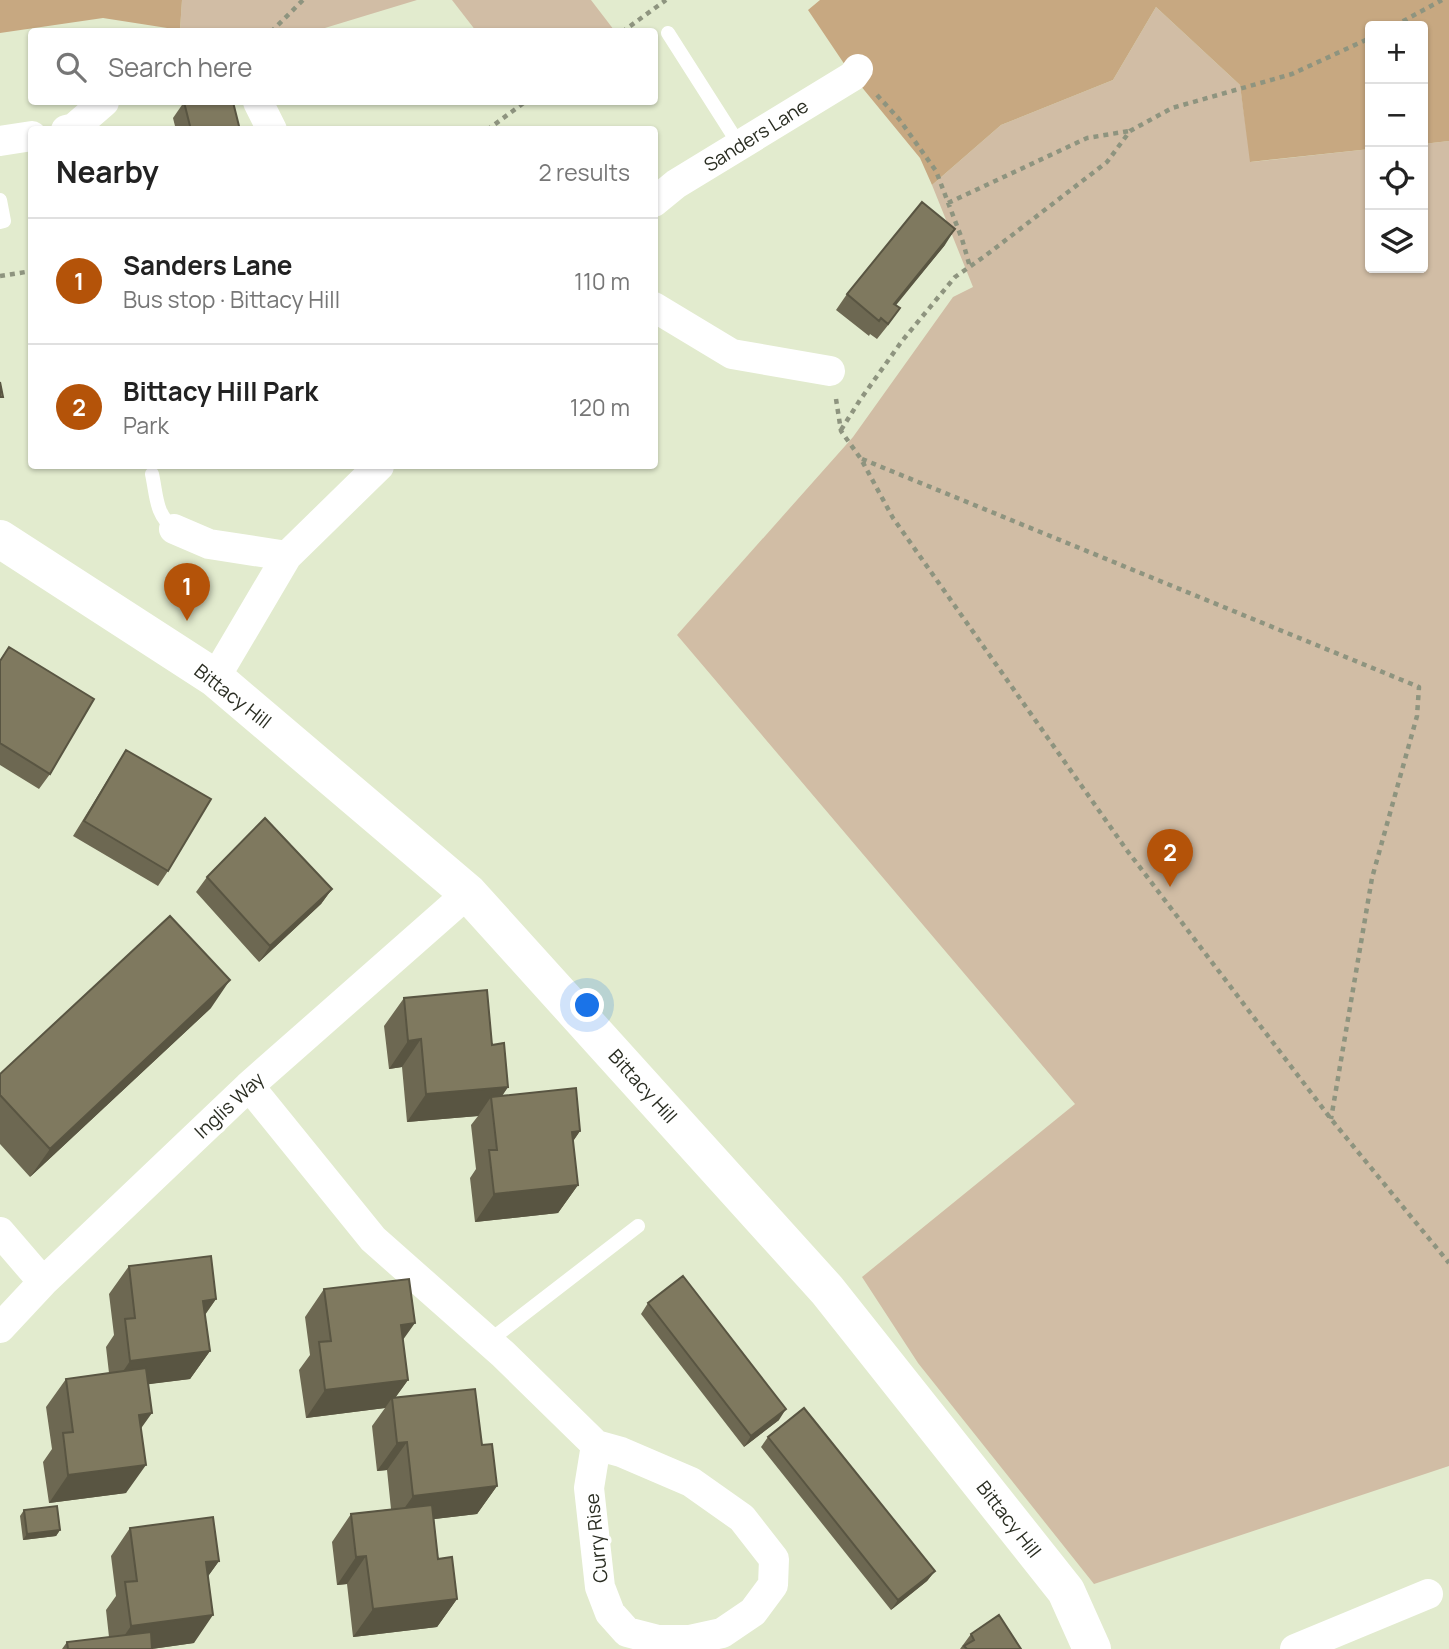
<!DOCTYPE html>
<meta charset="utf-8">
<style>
body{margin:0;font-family:Manrope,sans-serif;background:#f2f2f2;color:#222}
.controls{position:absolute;right:21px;top:21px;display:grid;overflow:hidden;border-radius:7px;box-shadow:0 2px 5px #0004}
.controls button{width:63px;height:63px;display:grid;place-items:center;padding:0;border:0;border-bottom:2px solid #e0e0e0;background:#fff;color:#222;font:35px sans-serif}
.you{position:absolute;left:588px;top:1006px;width:24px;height:24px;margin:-18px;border:5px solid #fff;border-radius:50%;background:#1a73e8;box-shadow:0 0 0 10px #1a73e833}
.badge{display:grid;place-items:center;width:46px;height:46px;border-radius:50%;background:#b45309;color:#fff;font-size:23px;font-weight:700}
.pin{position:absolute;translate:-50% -58px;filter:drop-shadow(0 2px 4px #0008)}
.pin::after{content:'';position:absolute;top:37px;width:24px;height:21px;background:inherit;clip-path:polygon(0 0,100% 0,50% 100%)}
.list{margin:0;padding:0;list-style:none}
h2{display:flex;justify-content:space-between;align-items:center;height:91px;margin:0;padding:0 28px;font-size:30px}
h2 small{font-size:23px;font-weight:400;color:#767676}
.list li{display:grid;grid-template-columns:46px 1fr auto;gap:21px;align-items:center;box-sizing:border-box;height:126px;padding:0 28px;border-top:2px solid #e0e0e0}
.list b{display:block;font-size:26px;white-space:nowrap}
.list p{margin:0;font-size:23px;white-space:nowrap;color:#767676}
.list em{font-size:23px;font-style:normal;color:#767676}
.icon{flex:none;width:38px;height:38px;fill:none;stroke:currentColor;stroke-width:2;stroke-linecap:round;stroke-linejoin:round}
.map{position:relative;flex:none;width:1449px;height:1649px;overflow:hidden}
.search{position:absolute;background:#fff;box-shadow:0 2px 5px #0004;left:28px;top:28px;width:630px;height:77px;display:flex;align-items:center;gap:18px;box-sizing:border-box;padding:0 24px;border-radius:7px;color:#767676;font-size:26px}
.panel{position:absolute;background:#fff;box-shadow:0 2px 5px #0004;left:28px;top:126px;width:630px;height:343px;border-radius:7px}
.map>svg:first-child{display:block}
</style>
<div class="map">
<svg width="1449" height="1649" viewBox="0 0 1449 1649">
<rect width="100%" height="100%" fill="#e2ebce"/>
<path fill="#d1bda5" d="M 182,0 L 417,0 L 315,31 L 185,32 L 180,30 Z
M 452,0 L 591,0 L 614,30 L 613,32 L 476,31 Z
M 1156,7 L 1240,85 L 1251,162 L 1370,149 L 1370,268 L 1423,268 L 1423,144 L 1449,141 L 1449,1466 L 1094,1584 L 918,1363 L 862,1277 L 1075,1104 L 677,635 L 853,437 L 953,297 L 973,287 L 932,185 L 1001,125 L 1113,80 Z"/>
<path fill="#c7a881" d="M 0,0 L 182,0 L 180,30 L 103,18 L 0,33 Z
M 820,0 L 1449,0 L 1449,141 L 1423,144 L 1423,26 L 1370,26 L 1370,149 L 1250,162 L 1240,85 L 1156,7 L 1113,80 L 1001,125 L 932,185 L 920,158 L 851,74 L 808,10 Z"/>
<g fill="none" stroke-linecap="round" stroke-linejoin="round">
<path stroke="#8e947f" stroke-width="4.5" stroke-dasharray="5 5" stroke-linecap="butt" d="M 1394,26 L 1442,0
M 271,32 L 303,0
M 622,32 L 666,0
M 877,95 L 899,119 L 936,171 L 962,239 L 970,267
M 487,130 L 525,102
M 948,203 L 1087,138 L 1129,131
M 0,276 L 32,271
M 836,399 L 841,431 L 861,459 L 893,518 L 1126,849 L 1331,1119 L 1449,1263
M 841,430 L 860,400 L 902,341 L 955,277 L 985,256 L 1107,162 L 1130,131 L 1172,108 L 1292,74 L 1370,38
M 862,459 L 1419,687 L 1417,716 L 1372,878 L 1331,1119"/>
<path stroke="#fff" stroke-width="14" d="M 668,33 L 740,146
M 0,200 L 4,221 L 0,222
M 152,474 C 157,497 155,513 174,529
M 489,1341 L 638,1226"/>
<path stroke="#fff" stroke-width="30" d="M 258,102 L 272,130
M 66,130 L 74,128 L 104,102
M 0,141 L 32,136
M 654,202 L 676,184 L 853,76 L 858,69
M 654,307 L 732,354 L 830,371
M 174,529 L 209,544 L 287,556
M 215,678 L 287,556 L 379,466
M 249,1086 L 373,1239 L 503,1354 L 596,1445 L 621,1452 L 691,1482 L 742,1518 L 774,1559 L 773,1585 L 753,1612 L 722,1633 L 690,1640 L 658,1640 L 627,1632 L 610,1613 L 600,1587 L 589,1488 L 596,1445
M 0,1232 L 43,1282
M 0,1328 L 43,1282 L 249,1086 L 468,893
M 1295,1649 L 1428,1594"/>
<path stroke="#fff" stroke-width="38" d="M 0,539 L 215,678 L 468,893 L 827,1290 L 1066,1591 L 1092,1649"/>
</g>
<path fill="#6d6852" d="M 184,102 L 240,130 L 176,130 L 173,118 Z
M 945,245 L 895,305 L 889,324 L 877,339 L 870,334 L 869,336 L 836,310 L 847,294 Z
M 9,647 L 50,774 L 39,789 L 0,765 L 0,660 Z
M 126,750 L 168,871 L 158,886 L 73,836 L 116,766 Z
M 207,877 L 332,889 L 321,904 L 259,962 L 196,892 Z
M 404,998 L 492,1045 L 508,1087 L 502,1096 L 580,1131 L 573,1141 L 578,1185 L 558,1213 L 475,1222 L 470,1178 L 476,1169 L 471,1125 L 478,1116 L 407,1122 L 402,1067 L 389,1069 L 384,1026 Z
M 211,1008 L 30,1177 L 0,1144 L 0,1074 Z
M 129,1266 L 216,1299 L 205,1315 L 210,1351 L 190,1379 L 148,1384 L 141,1428 L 126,1493 L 49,1503 L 43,1462 L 52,1449 L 46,1407 L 66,1379 L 109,1373 L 106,1347 L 114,1335 L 109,1294 Z
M 324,1289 L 403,1340 L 408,1380 L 395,1398 L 482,1445 L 497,1486 L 477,1514 L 434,1519 L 438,1559 L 457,1599 L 437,1627 L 353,1637 L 347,1584 L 337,1585 L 332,1542 L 351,1514 L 391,1509 L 387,1470 L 377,1471 L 372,1426 L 385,1408 L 306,1418 L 299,1370 L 310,1355 L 305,1317 Z
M 648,1303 L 779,1420 L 744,1447 L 641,1314 Z
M 768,1437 L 935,1571 L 927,1581 L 891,1610 L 761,1447 Z
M 24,1510 L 60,1530 L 56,1536 L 23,1540 L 20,1516 Z
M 130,1528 L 219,1561 L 208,1576 L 194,1643 L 152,1649 L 62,1649 L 67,1642 L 109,1637 L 106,1610 L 116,1596 L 111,1556 Z
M 971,1634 L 1021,1649 L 960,1649 Z"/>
<path fill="#595542" d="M 955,229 L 945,245 L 884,320 L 894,304 Z
M 332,889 L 321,904 L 259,962 L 270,946 Z
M 230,980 L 211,1008 L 30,1177 L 50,1149 Z
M 421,1039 L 402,1067 L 389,1069 L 408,1041 Z
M 508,1087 L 492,1110 L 491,1097 L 478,1116 L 407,1122 L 426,1094 Z
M 580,1131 L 561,1159 L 572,1132 Z
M 578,1185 L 558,1213 L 475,1222 L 494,1194 Z
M 216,1299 L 196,1327 L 203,1301 Z
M 415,1323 L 395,1351 L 401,1325 Z
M 210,1351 L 190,1379 L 111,1389 L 130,1361 Z
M 408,1380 L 392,1402 L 392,1398 L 385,1408 L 306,1418 L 325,1390 Z
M 786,1409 L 779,1420 L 744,1447 L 751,1436 Z
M 152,1413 L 132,1441 L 139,1415 Z
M 407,1442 L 387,1470 L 377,1471 L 397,1443 Z
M 146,1465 L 126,1493 L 49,1503 L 68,1475 Z
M 497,1486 L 477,1514 L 393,1524 L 413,1496 Z
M 60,1530 L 56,1536 L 23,1540 L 27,1534 Z
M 366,1556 L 347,1584 L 337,1585 L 356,1557 Z
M 219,1561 L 199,1589 L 206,1562 Z
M 935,1571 L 927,1581 L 891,1610 L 898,1600 Z
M 457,1599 L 437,1627 L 353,1637 L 373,1609 Z
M 213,1615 L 194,1643 L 151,1649 L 115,1649 L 131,1626 Z"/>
<path fill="#7f795f" stroke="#595542" stroke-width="2" d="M 184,102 L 233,102 L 240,130 L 191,130 Z
M 922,202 L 955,229 L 894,304 L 900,308 L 888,324 L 881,318 L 879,321 L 847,294 Z
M 0,382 L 3,397 L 0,397 Z
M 9,647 L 94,699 L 50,774 L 0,743 L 0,661 Z
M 126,750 L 211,799 L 168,871 L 84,821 Z
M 265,818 L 332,889 L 270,946 L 207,877 Z
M 170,916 L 230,980 L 50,1149 L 0,1095 L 0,1074 Z
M 487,990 L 492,1045 L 504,1043 L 508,1087 L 426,1094 L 421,1039 L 408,1041 L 404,998 Z
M 576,1088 L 580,1131 L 572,1132 L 578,1185 L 494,1194 L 489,1150 L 497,1150 L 491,1097 Z
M 211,1256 L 216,1299 L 203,1301 L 210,1351 L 130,1361 L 125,1319 L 135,1318 L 129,1266 Z
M 683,1276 L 786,1409 L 751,1436 L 648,1303 Z
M 409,1279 L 415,1323 L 401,1325 L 408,1380 L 325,1390 L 319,1342 L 331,1341 L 324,1289 Z
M 146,1368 L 152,1413 L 139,1415 L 146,1465 L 68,1475 L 63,1433 L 73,1432 L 66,1379 Z
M 475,1389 L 482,1445 L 492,1444 L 497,1486 L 413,1496 L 407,1442 L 397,1443 L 392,1398 Z
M 804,1408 L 935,1571 L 898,1600 L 768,1437 Z
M 432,1505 L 438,1559 L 452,1557 L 457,1599 L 373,1609 L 366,1556 L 356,1557 L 351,1514 Z
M 57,1506 L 60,1530 L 27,1534 L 24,1510 Z
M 213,1517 L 219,1561 L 206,1562 L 213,1615 L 131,1626 L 125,1582 L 137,1581 L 130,1528 Z
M 999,1615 L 1021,1649 L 967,1649 L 964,1646 L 974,1640 L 971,1634 Z
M 151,1632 L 152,1649 L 68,1649 L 67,1642 Z"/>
<g text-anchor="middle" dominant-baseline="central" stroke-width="7" stroke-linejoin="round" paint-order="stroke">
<g font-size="19" fill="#2a2d22" stroke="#fff">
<text transform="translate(756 135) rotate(-32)">Sanders Lane</text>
<text transform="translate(233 696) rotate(38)">Bittacy Hill</text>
<text transform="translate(643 1086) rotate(48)">Bittacy Hill</text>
<text transform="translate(229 1105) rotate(-43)">Inglis Way</text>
<text transform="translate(1009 1519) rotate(52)">Bittacy Hill</text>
<text transform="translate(596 1538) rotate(-96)">Curry Rise</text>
</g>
</g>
</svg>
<div class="controls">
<button>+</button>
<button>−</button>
<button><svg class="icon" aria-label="locate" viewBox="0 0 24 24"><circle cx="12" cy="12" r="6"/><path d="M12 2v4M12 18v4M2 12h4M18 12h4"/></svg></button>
<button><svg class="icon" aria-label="layers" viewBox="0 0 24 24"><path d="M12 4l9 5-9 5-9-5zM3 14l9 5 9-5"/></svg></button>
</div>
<div class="you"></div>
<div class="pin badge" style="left:187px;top:621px">1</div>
<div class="pin badge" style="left:1170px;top:887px">2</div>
<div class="search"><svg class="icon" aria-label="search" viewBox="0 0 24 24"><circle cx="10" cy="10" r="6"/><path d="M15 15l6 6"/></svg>Search here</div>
<section class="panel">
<h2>Nearby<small>2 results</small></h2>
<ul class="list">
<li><span class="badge">1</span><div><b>Sanders Lane</b><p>Bus stop · Bittacy Hill</p></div><em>110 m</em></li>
<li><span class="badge">2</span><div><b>Bittacy Hill Park</b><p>Park</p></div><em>120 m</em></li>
</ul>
</section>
</div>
